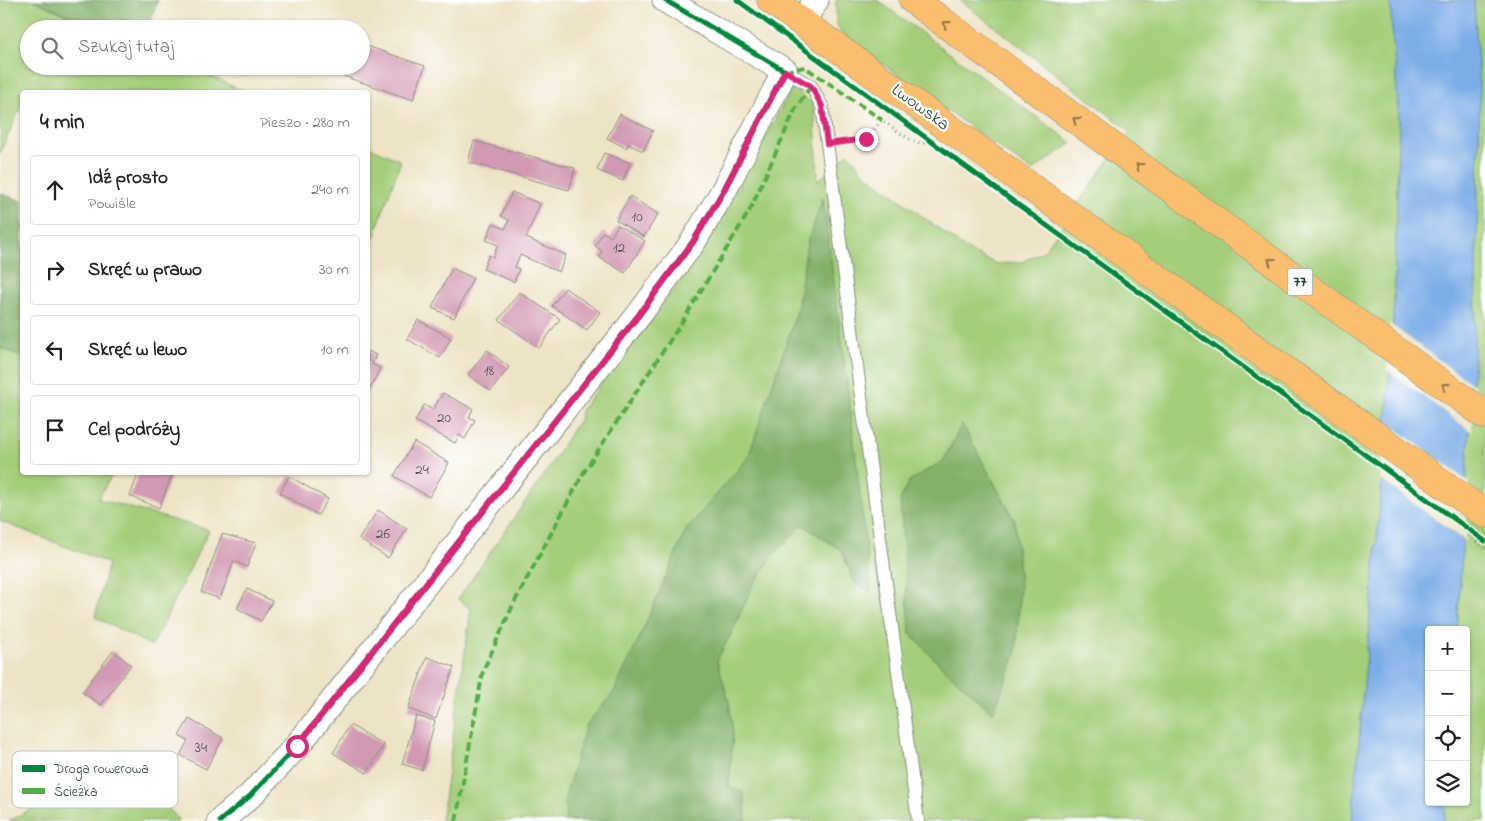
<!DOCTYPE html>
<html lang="pl">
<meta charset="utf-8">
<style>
body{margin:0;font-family:"Indie Flower",sans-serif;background:#f2f2f2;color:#222}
.controls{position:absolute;right:15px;bottom:15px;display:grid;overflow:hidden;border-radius:5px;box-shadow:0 1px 4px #0004}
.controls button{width:45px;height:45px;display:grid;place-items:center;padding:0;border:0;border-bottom:1px solid #e0e0e0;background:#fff;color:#222;font:25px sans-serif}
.stop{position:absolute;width:15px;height:15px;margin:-11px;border:4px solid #db2777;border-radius:50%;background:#fff}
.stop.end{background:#db2777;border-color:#fff;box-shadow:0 1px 5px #0008}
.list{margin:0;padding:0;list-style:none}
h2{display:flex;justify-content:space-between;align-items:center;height:65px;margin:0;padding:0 20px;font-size:21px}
h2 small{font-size:16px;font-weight:400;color:#767676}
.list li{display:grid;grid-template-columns:32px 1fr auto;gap:15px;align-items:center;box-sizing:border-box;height:70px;margin:0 10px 10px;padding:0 10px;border:1px solid #e0e0e0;border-radius:5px}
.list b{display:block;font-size:19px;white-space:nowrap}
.list p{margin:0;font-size:16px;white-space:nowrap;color:#767676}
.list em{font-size:16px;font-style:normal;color:#767676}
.icon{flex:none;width:28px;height:28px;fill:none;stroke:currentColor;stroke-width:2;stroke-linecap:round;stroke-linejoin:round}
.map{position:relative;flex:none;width:1485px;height:821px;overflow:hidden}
.search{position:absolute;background:#fff;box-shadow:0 1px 4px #0004;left:20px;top:20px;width:350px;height:55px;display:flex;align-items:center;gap:12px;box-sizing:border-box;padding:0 18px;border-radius:28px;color:#767676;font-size:19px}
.panel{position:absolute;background:#fff;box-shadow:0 1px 4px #0004;left:20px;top:90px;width:350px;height:385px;border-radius:5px}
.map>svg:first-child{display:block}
</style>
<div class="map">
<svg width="1485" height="821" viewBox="0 0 1485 821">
<rect width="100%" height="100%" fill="#fff"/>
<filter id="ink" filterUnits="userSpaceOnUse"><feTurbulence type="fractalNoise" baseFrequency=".02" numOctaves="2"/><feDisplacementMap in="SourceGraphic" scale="10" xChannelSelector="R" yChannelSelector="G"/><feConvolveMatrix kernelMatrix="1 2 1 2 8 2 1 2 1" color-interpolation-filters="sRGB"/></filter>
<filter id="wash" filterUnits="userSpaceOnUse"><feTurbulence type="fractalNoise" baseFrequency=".0096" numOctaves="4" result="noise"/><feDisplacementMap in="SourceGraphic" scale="20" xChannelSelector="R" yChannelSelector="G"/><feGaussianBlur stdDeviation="1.12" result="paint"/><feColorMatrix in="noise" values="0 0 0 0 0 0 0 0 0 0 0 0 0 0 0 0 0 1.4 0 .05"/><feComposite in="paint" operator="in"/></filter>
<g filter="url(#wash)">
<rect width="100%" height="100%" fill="#ede3c5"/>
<path fill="#a5ce7a" stroke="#628657" d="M 0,0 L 33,0 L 100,29 L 29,29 L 29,66 L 186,66 L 246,92 L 22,92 L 22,104 L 0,153 Z
M 836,0 L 877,0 L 1072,143 L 1032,171 L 842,35 L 836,22 Z
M 960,0 L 1390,0 L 1399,119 L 1394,304 L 1383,469 L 1352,821 L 441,821 L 471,609 L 458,599 L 550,466 L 580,418 L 581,410 L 681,280 L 714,230 L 792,88 L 812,103 L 815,119 L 818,181 L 848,153 L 864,173 L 970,252 L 997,264 L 1022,262 L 1044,251 L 1130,131 Z
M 1474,0 L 1485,0 L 1485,821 L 1444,821 L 1446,802 L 1466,802 L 1466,630 L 1457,630 L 1474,359 L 1480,97 Z
M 368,146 L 401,161 L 368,253 Z
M 0,347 L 22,357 L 22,472 L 113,473 L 98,499 L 209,530 L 152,646 L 95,617 L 108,563 L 0,521 Z
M 128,765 L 180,821 L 9,821 L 65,791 Z"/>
<path fill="#84b16a" stroke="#52774f" d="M 33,0 L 158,0 L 148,29 L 100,29 Z
M 0,193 L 22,201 L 22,357 L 0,347 Z
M 823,198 L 850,406 L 871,592 L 855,583 L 841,550 L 803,525 L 774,554 L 752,587 L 733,630 L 717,660 L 729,702 L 733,733 L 729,787 L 744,792 L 746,821 L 566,821 L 565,797 L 586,725 L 614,692 L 643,630 L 686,530 L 748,458 L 797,311 L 807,243 Z
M 962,424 L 1015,521 L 1020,586 L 1016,655 L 993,713 L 937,662 L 910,633 L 900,500 L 909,481 L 943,461 Z"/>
<path fill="#7bade7" stroke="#4d758e" d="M 1390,0 L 1474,0 L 1480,97 L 1474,359 L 1457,630 L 1429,630 L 1429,802 L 1446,802 L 1444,821 L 1352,821 L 1383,469 L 1394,304 L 1399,119 Z"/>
<path fill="#ede3c5" d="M 1390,324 L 1475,386 L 1472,432 L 1387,370 Z
M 1384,420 L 1469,482 L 1466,541 L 1380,479 Z"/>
<g id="blocks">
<path fill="#d299b4" d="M 361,44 L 425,66 L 413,100 L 317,67 L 361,66 Z
M 620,114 L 653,131 L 643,151 L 628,144 L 626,148 L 607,138 Z
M 474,141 L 575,168 L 569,190 L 468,162 Z
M 604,153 L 630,163 L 623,181 L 597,170 Z
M 512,192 L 540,204 L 526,238 L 566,255 L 559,272 L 520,255 L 515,267 L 519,269 L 514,282 L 483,269 L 489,255 L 493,257 L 498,245 L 486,240 L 493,223 L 505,229 L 509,220 L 501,216 Z
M 630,196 L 658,214 L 644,237 L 616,220 Z
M 618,225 L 645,241 L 625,273 L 599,257 L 602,251 L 595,246 L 603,232 L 611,237 Z
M 452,268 L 473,278 L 454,318 L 432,308 Z
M 565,288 L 600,312 L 587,330 L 552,306 Z
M 519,292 L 560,319 L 539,348 L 499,320 Z
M 418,320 L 451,338 L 440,358 L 407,339 Z
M 487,350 L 509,367 L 491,391 L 468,375 Z
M 368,351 L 376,355 L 372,364 L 380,368 L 368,393 Z
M 443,393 L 473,409 L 469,417 L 475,420 L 465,439 L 459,435 L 455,443 L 415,421 L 424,405 L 433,410 Z
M 414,442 L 449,463 L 429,497 L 394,476 Z
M 139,472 L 173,472 L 159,508 L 130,496 Z
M 289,476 L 328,499 L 318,515 L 280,493 Z
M 378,510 L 407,529 L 388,558 L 359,539 Z
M 222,534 L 256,543 L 247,567 L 234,561 L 220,599 L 201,592 Z
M 247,589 L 272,601 L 261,621 L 237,608 Z
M 113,651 L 131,665 L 101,705 L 82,692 Z
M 427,657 L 454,667 L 436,719 L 408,709 Z
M 416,716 L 435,721 L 422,770 L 402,764 Z
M 189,719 L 223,738 L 206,769 L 180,755 L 188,741 L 179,736 Z
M 350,725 L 384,745 L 367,773 L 333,753 Z"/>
</g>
</g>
<g filter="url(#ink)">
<use href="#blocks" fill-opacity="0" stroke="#86907c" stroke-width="1"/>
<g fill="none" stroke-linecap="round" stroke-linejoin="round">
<g stroke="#86907c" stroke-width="14">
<path id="service" d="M 785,71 L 811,86 L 822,106 L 918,821"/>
</g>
<g stroke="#86907c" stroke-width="27">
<path id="minor" d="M 802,23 L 816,0
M 220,821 L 250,796 L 297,746 L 638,316 L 693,242 L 724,190 L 785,71 L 665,0"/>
</g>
<g stroke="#86907c" stroke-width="29">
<path id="primary" d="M 771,0 L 1485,514
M 913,0 L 1116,149 L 1485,415"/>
</g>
<path stroke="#86907c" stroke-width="3" stroke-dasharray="1 4" stroke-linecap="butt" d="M 844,142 L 866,139 L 882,120 C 894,128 912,145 926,143
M 1468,536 L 1485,548"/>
<use href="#service" stroke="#fff" stroke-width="12"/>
<use href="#minor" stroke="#fff" stroke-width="25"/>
<use href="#primary" stroke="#fbbd6e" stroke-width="28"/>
<path stroke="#52ad45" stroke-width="4" stroke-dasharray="8 4" stroke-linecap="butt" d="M 785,71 L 805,67 L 882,120
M 456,821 L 483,671 L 514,603 L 584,472 L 682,322 L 750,210 L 795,110 L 811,86"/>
<g stroke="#fff" stroke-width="8">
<path id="cycleway" d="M 737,0 L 1057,233 L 1485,541
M 220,821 L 250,796 L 297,746 L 638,316 L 693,242 L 724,190 L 785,71 L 665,0"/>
</g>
<use href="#cycleway" stroke="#00873e" stroke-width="5"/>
</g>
<defs><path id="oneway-chevron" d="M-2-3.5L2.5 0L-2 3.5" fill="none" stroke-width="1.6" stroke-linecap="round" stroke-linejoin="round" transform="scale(1.25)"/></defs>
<g stroke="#82774e">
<use href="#oneway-chevron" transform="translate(946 24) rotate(-144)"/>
<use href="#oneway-chevron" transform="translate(1076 120) rotate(-144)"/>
<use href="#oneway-chevron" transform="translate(1139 166) rotate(-144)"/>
<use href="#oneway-chevron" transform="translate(1271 261) rotate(-144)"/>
<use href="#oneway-chevron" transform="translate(1445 386) rotate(-144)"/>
</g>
</g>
<g fill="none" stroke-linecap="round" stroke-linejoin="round" filter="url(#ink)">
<path stroke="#db2777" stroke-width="6" d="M 297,746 L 638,316 L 693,242 L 724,190 L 785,71 L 811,86 L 822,106 L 827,144 L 866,139"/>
</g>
<g text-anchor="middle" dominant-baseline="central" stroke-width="4.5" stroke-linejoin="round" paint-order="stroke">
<g font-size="15" fill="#4c5454">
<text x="637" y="217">10</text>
<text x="619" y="248">12</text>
<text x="489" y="371">18</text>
<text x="444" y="418">20</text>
<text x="422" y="470">24</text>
<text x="383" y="534">26</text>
<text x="201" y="748">34</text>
</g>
<rect fill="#fff" stroke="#627771" stroke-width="1" x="1287.5" y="268.5" width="25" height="27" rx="4"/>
<g font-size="16" font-weight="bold" fill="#1f3d34">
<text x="1300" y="282">77</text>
</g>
<g font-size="18" fill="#1f3d34" stroke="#fff">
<text transform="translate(920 108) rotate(36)">Lwowska</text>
</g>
</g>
<rect x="12" y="751" width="166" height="57" rx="8" fill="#fff" stroke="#bcc5c2" stroke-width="1"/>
<rect x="22" y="765" width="23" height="7" fill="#00873e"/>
<rect x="22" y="788" width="23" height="6" fill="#52ad45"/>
<g font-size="14" fill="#1f3d34">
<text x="54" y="773">Droga rowerowa</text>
<text x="54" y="796">Ścieżka</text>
</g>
</svg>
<div class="controls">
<button>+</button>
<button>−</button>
<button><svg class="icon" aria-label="locate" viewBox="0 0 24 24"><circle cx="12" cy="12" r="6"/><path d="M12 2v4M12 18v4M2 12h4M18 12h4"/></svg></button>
<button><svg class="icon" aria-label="layers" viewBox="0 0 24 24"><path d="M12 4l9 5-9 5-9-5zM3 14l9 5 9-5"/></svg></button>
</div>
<div class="stop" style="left:297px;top:746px"></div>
<div class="stop end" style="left:866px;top:139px"></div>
<div class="search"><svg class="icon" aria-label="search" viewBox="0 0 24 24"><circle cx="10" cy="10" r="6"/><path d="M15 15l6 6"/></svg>Szukaj tutaj</div>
<section class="panel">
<h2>4 min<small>Pieszo · 280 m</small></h2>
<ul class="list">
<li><svg class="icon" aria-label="ahead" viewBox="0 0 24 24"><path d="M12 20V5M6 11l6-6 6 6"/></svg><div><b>Idź prosto</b><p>Powiśle</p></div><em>240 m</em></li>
<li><svg class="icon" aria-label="right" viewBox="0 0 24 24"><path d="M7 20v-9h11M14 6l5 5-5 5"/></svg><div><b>Skręć w prawo</b></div><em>30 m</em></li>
<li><svg class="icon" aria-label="left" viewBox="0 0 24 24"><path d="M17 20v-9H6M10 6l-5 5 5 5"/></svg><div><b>Skręć w lewo</b></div><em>10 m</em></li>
<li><svg class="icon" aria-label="arrive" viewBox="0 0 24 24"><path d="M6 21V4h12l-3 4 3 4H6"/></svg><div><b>Cel podróży</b></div></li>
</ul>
</section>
</div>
